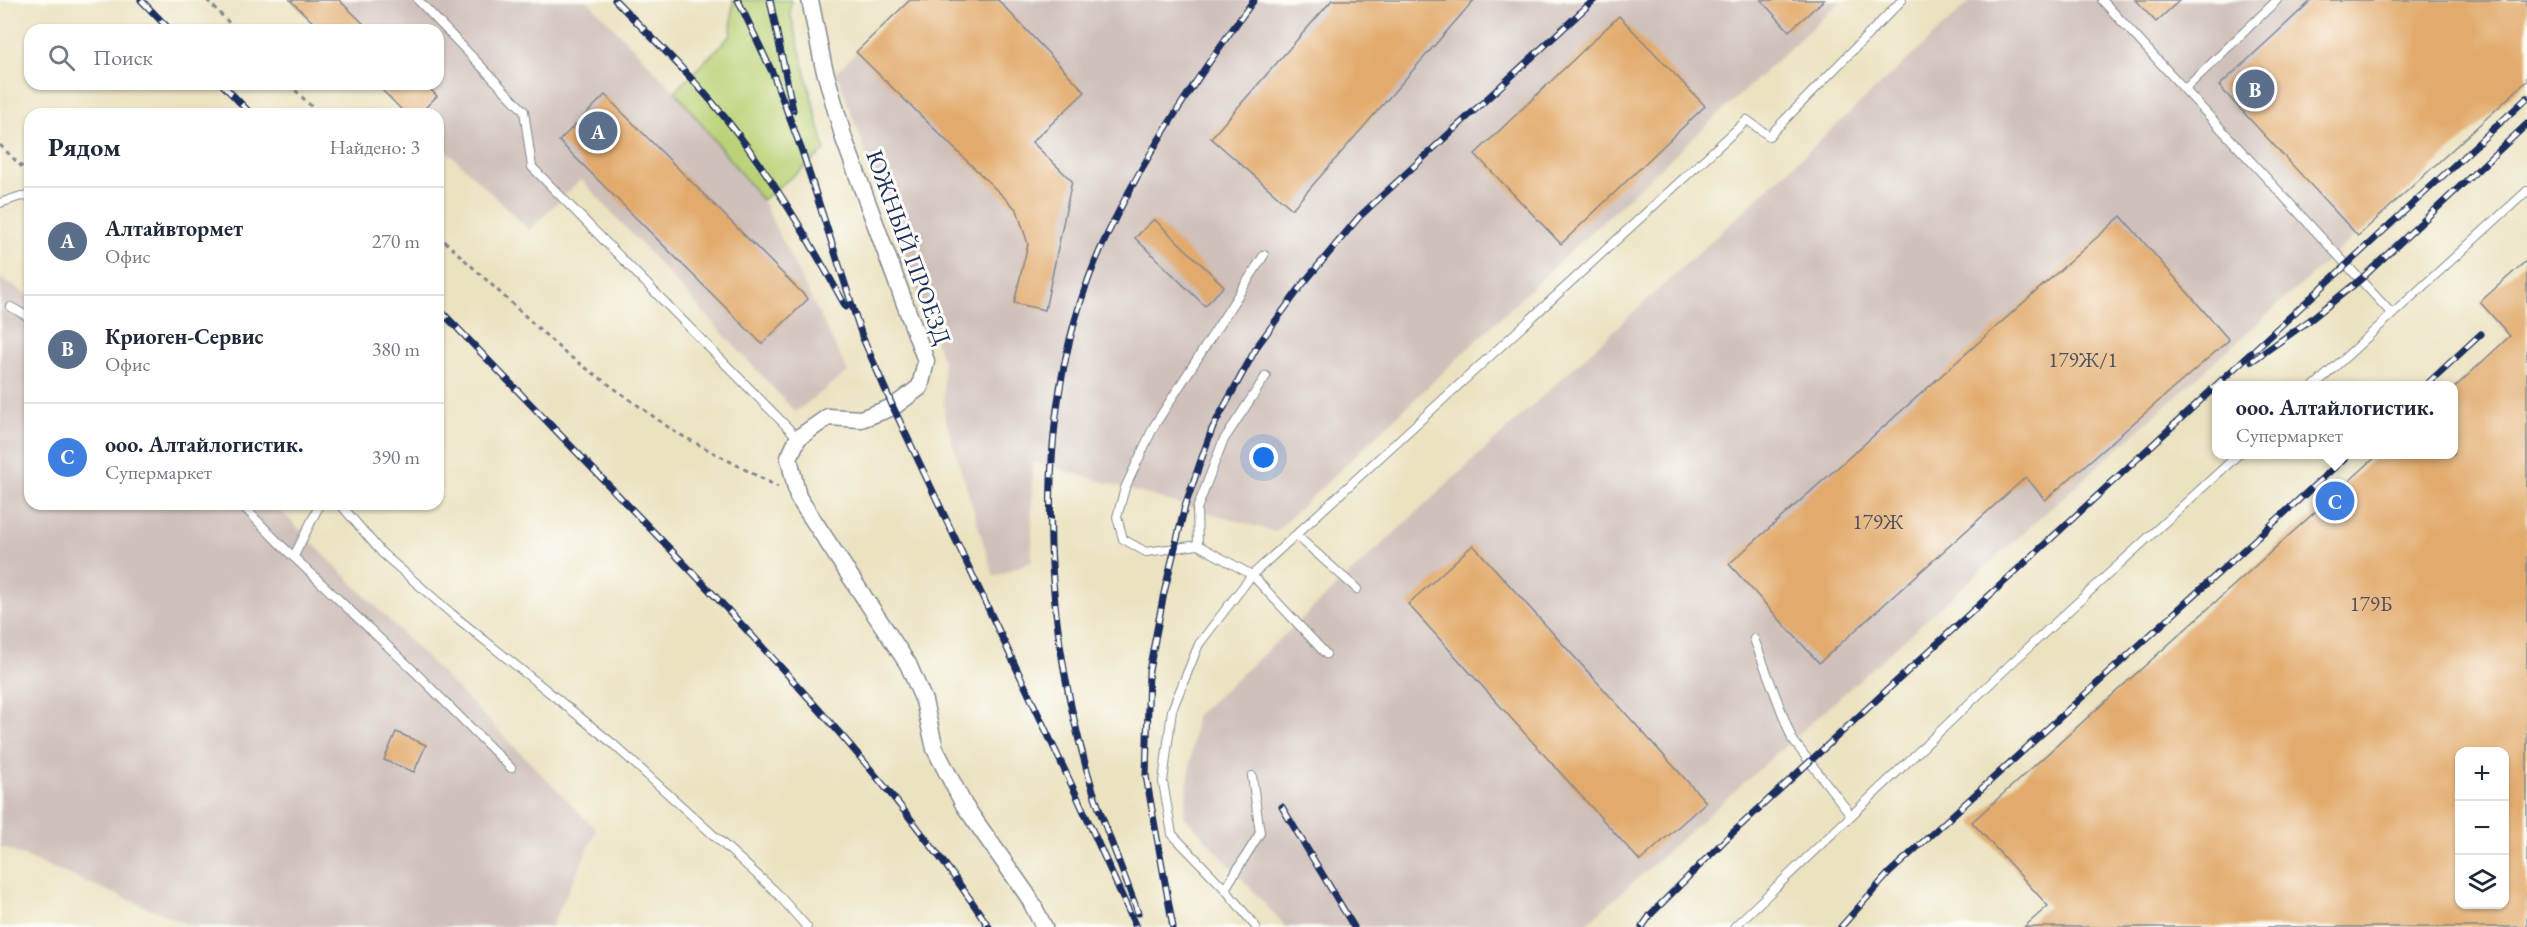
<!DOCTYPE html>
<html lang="ru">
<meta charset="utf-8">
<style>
body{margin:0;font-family:"EB Garamond",serif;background:#f2f2f3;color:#1f2937}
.controls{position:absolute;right:18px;bottom:18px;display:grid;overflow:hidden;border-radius:12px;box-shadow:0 2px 4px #0004}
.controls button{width:54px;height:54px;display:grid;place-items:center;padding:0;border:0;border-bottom:2px solid #e0e1e3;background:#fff;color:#1f2937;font:30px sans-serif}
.you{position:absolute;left:1264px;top:458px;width:21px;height:21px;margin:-15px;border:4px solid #fff;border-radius:50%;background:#1a73e8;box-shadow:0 0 0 9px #1a73e833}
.badge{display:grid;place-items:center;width:39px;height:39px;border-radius:50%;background:#c8321e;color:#fff;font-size:20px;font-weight:700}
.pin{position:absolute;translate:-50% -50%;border:3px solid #fff;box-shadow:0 2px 6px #0006}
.popup{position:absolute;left:2212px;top:381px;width:246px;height:78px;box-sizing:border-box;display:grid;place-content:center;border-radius:12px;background:#fff;filter:drop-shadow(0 2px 4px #0005);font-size:20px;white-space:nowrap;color:#747a83}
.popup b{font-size:22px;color:#1f2937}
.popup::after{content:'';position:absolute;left:50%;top:100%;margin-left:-12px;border:12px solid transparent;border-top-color:#fff}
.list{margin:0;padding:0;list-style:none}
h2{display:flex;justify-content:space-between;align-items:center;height:78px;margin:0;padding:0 24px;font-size:26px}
h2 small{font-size:20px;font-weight:400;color:#747a83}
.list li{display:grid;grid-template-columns:39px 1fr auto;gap:18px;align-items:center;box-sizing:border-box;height:108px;padding:0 24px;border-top:2px solid #e0e1e3}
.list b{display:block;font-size:22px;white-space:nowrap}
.list p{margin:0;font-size:20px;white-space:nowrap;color:#747a83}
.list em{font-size:20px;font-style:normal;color:#747a83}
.icon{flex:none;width:33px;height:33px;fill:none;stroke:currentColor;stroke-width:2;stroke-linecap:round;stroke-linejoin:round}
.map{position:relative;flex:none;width:2527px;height:927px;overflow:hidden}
.search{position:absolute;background:#fff;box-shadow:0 2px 4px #0004;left:24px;top:24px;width:420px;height:66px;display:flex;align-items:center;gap:15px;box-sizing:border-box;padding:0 21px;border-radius:18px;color:#747a83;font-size:22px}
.panel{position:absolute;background:#fff;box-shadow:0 2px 4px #0004;left:24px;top:108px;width:420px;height:402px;border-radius:18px}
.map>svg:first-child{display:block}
</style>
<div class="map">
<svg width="2527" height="927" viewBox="0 0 2527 927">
<rect width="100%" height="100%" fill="#fdfcf7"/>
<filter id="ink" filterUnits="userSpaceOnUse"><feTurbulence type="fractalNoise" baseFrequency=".0167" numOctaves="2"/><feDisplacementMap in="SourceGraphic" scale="12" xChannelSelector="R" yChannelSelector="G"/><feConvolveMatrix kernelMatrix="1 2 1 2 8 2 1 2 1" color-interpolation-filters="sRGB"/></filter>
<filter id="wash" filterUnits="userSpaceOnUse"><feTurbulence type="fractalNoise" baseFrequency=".008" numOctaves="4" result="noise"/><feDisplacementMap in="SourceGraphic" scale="24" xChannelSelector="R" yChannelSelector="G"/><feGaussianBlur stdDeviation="1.35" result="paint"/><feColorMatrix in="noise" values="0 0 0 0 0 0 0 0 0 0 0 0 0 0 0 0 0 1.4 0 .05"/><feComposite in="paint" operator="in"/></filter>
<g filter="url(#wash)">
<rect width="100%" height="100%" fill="#ebe2c0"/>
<path fill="#cfc0ba" d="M 291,0 L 587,0 L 675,91 L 762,200 L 848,372 L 795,412 L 581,179 L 529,230 L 438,142 L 438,114 L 409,114 L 378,84 L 438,84 L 438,30 L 322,30 Z
M 907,0 L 1842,0 L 1559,262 L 1275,532 L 1032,461 L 1032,561 L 994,577 L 944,415 L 943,361 L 836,72 L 908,2 Z
M 1972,0 L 2527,0 L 2527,77 L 2317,270 L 1583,927 L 1286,927 L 1184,816 L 1196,716 Z
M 0,278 L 30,296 L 30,504 L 274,504 L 597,830 L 551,927 L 194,927 L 0,846 Z"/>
<path fill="#bad176" stroke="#6a806a" stroke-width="1.5" d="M 733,0 L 791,0 L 790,12 L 825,151 L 762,200 L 675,91 L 731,35 Z"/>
<g id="blocks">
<path fill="#e2aa6c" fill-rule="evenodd" d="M 290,0 L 339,0 L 370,30 L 321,30 Z
M 910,0 L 998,0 L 1085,92 L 1032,142 L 1072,181 L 1045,310 L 1014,303 L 1028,244 L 1017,210 L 856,52 Z
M 1332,0 L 1474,0 L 1292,209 L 1211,138 Z
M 1761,0 L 1824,0 L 1789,31 Z
M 2135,0 L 2180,0 L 2156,22 Z
M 2312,0 L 2527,0 L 2527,81 L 2358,236 L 2219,86 Z
M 1619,16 L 1705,106 L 1561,244 L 1475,154 Z
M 376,84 L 425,84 L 437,96 L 419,114 L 406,114 Z
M 605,95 L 808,299 L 762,344 L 559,141 Z
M 2121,216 L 2229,340 L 2045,500 L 2026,477 L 1819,663 L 1729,564 Z
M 1154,219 L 1224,286 L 1205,306 L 1135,238 Z
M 2527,260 L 2527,927 L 2024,927 L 2048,906 L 1972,822 L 2379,454 L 2454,454 L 2454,388 L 2510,336 L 2480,302 ZM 2460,752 L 2505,752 L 2505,904 L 2460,904 Z
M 1473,545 L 1706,802 L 1640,861 L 1408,604 Z
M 396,732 L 426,745 L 414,772 L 384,760 Z"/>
</g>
</g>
<g filter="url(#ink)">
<use href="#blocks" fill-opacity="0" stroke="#83888f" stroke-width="1.5"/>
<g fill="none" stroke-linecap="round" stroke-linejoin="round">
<g stroke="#83888f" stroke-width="10">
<path id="service" d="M 418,0 L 524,111 L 532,167 L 798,438
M 2102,0 L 2392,314
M 2185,89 L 2277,0
M 0,203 L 21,196 L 30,197
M 1264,255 L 1154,426 L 1125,488 L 1117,517 L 1123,539 L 1146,552 L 1198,545 L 1252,575 L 1326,654
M 11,307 L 30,318
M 2314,386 L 2527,191
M 241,504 L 281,545 L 415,672 L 511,768
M 340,504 L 382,553 L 452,614 L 612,743 L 774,890 L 807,927
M 1296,535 L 1357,589
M 1198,545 L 1197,509 L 1223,441 L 1266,376
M 294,556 L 320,504
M 1754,639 L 1792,739 L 1851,815
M 1225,889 L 1260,833 L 1252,776
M 1256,927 L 1225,889 L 1172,834 L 1163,782 L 1172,710 L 1199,644 L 1252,575 L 1747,120 L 1769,136 L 1902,0
M 1734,927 L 2016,659 L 2239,454"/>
</g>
<g stroke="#83888f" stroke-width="19">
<path id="minor" d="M 810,0 L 823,64 L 844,139 L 926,361 L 920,387 L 893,407 L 861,419 L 828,417 L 798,438 L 789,458 L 798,497 L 908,664 L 924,701 L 935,749 L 964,805 L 1028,896 L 1044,927"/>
</g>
<path stroke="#83888f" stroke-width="3" stroke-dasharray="4.5 4.5" stroke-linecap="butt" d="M 207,0 L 236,30
M 289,84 L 319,114
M 0,145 L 30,175
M 438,235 L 565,353 L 675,432 L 778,487"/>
<use href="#service" stroke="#fff" stroke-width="8"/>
<use href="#minor" stroke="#fff" stroke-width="16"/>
<g stroke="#1b2f5e" stroke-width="7">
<path id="rail" d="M 141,0 L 170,30
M 615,0 C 651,37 690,74 722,114 C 771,174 809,240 846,307
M 738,0 L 773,74 L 802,151 L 862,336 L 893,407 L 1075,792 L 1136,927
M 770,0 L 793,110
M 222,84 L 251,114
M 438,308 C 524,397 610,487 696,576 C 801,687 904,799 989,927
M 2252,361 L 2310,320 L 2361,279 L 2527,124
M 2425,386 L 2481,334
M 2212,389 L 2527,98
M 1282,807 L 1354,927
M 1138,913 C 1123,870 1104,827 1091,784 C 1041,617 1029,408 1102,246 C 1141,160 1198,75 1254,0
M 1173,927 L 1146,776 L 1149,671 L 1164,593 L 1185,506 L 1212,429 L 1258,345 L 1302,285 L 1359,217 L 1594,0
M 1642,927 L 1651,914 L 1726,839 L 2216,386
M 1841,927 L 1889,873 L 2349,454"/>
</g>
<use href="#rail" stroke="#fdfcf7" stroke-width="4.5" stroke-dasharray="14" stroke-linecap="butt"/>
</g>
</g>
<g text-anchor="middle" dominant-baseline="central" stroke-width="6" stroke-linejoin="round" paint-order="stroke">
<g font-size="21" fill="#4d4e62">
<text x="2083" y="359">179Ж/1</text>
<text x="1878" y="521">179Ж</text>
<text x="2371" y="603">179Б</text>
</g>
<g font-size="24" fill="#1b2f5e" stroke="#fdfcf7">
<text transform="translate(909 247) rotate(70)">ЮЖНЫЙ ПРОЕЗД</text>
</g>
</g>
</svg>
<div class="controls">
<button>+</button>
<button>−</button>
<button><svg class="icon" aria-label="layers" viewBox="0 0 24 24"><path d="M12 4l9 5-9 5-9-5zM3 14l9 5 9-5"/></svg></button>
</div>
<div class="you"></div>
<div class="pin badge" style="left:598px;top:131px;background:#5c6f8a">A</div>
<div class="pin badge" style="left:2255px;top:89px;background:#5c6f8a">B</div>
<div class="pin badge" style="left:2335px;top:501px;background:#3f7fe0">C</div>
<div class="popup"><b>ооо. Алтайлогистик.</b>Супермаркет</div>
<div class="search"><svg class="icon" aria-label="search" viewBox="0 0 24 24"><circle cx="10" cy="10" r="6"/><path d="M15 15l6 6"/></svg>Поиск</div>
<section class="panel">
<h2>Рядом<small>Найдено: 3</small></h2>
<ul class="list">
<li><span class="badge" style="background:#5c6f8a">A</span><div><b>Алтайвтормет</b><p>Офис</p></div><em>270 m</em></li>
<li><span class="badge" style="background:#5c6f8a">B</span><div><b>Криоген-Сервис</b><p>Офис</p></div><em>380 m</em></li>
<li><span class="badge" style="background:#3f7fe0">C</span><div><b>ооо. Алтайлогистик.</b><p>Супермаркет</p></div><em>390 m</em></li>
</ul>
</section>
</div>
